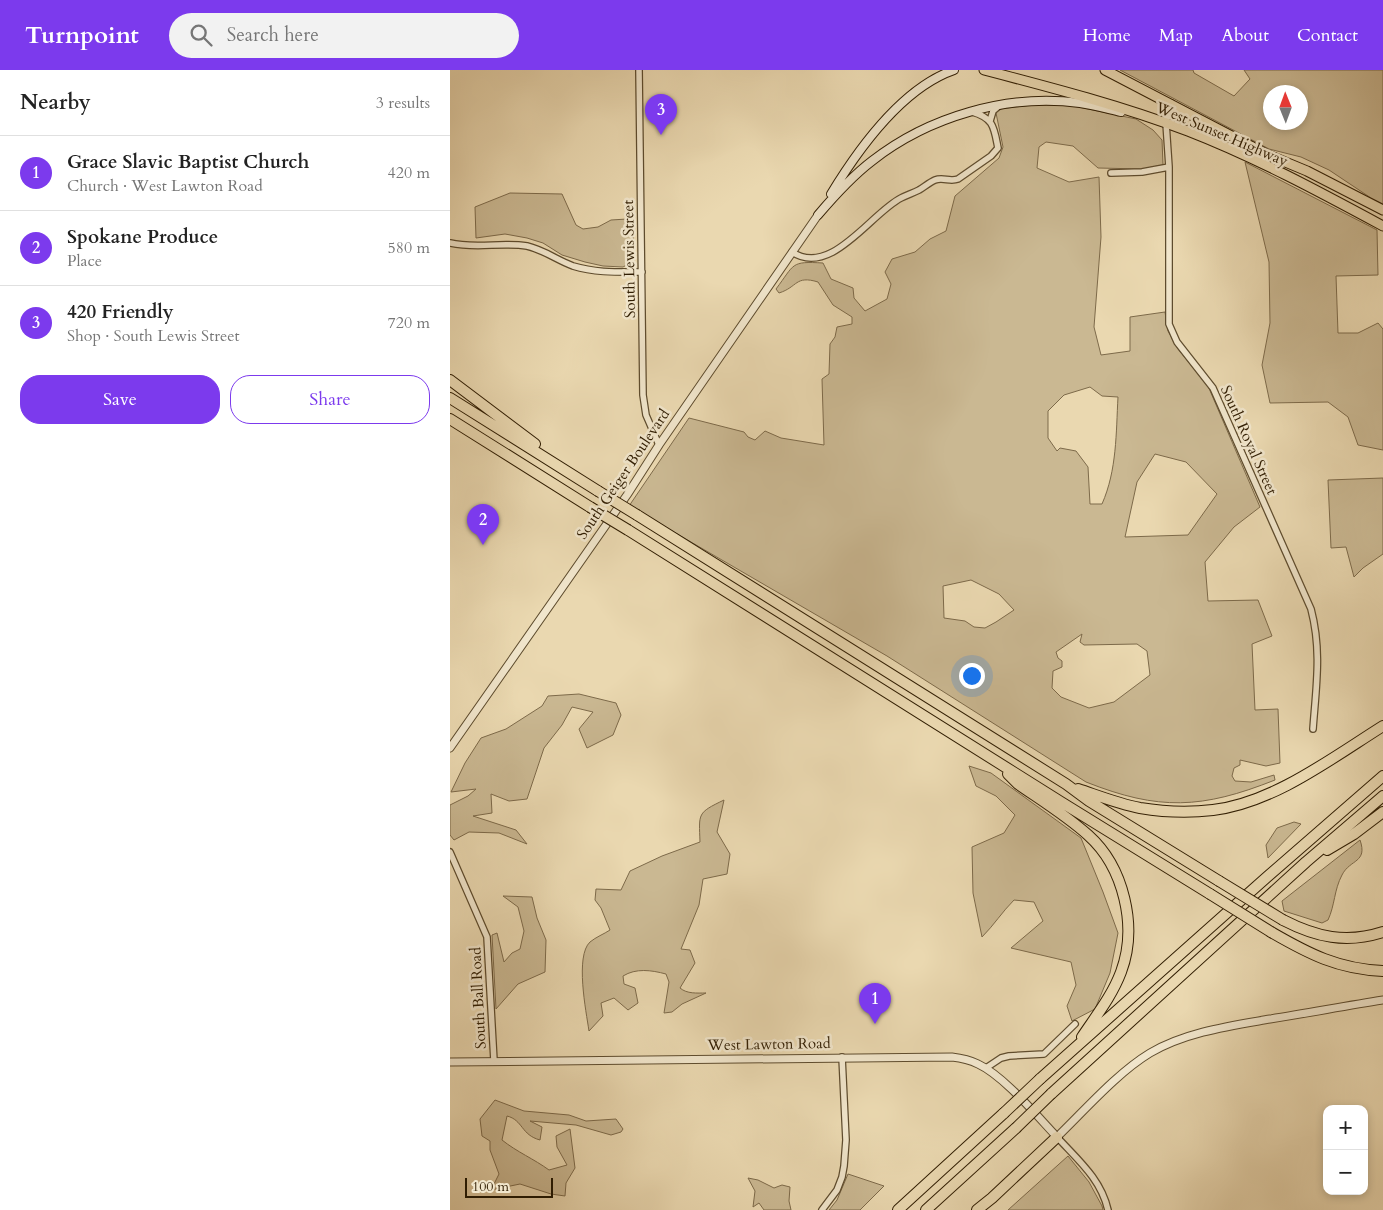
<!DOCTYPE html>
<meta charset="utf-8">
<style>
body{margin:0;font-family:Cardo,serif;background:#f2f2f2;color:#222}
.controls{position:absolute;right:15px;bottom:15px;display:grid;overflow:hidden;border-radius:10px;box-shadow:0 2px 8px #0003}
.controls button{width:45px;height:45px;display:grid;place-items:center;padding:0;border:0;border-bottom:1px solid #e0e0e0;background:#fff;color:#222;font:25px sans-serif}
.compass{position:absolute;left:813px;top:15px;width:45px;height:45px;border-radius:50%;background:#fff;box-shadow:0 2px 8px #0003;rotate:359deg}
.scale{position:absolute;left:15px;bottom:12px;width:88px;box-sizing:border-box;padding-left:5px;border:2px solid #301d02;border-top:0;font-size:14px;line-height:18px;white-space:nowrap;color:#301d02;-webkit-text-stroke:4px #f1e6cc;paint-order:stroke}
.you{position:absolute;left:521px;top:605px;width:18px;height:18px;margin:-12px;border:4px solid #fff;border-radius:50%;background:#1a73e8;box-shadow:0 0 0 8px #1a73e833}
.badge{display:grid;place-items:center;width:32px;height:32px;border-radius:50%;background:#7c3aed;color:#fff;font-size:16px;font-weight:700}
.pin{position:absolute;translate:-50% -41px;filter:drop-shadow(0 1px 2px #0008)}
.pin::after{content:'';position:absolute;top:26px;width:18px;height:15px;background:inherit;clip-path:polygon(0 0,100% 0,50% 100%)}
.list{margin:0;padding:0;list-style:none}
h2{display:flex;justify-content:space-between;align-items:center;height:65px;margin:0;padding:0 20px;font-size:21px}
h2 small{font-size:16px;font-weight:400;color:#767676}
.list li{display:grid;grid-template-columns:32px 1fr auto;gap:15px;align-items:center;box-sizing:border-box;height:75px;padding:0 20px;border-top:1px solid #e0e0e0}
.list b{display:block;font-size:19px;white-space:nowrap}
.list p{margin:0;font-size:16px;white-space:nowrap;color:#767676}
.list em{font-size:16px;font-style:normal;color:#767676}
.actions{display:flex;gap:10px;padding:15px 20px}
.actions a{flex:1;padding:11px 0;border:1px solid #7c3aed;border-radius:20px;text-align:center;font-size:18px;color:#7c3aed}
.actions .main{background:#7c3aed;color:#fff}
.icon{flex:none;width:28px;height:28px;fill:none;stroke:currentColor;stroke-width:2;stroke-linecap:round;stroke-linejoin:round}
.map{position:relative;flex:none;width:933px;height:1140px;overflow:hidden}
header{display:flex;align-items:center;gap:30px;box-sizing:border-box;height:70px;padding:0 25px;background:#7c3aed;color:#fff}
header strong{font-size:24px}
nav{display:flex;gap:28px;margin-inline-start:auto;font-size:18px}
.search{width:350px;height:45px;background:#f2f2f2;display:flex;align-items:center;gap:12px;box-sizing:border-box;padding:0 18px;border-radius:28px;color:#767676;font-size:19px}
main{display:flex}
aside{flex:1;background:#fff}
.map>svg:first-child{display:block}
</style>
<header>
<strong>Turnpoint</strong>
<div class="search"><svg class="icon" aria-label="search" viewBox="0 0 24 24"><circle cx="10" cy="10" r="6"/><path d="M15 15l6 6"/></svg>Search here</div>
<nav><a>Home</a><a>Map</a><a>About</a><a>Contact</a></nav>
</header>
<main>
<aside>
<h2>Nearby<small>3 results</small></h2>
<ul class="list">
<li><span class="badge">1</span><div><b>Grace Slavic Baptist Church</b><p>Church · West Lawton Road</p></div><em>420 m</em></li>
<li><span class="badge">2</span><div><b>Spokane Produce</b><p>Place</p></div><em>580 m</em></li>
<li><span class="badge">3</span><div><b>420 Friendly</b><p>Shop · South Lewis Street</p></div><em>720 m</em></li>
</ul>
<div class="actions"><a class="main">Save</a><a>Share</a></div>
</aside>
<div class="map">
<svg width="933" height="1140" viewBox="0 0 933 1140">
<rect width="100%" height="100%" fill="#ead8b0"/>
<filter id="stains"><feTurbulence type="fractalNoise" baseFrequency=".004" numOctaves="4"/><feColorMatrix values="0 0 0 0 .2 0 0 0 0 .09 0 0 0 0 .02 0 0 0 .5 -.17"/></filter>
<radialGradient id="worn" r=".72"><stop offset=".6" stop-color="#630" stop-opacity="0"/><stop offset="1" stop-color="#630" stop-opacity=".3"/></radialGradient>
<path fill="#cab892" stroke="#7d6a4a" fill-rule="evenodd" d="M 670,0 L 743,0 L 744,3 L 784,26 L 800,9 L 794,0 L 933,0 L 933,134 L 921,128 L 879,100 L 851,87 L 819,79 ZM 851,22 L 851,52 L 821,52 L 821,22 Z
M 582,35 L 619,35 L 686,49 L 703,60 L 712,70 L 713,95 L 692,99 L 648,98 L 623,76 L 596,72 L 589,77 L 587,98 L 619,112 L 649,107 L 651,167 L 644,257 L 651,285 L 680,281 L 680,247 L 715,242 L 718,261 L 728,279 L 758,316 L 810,437 L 784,457 L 755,492 L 758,531 L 808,530 L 822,566 L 802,574 L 805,640 L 828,639 L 830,693 L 816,696 L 790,690 L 790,695 L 784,698 L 782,706 L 785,711 L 801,712 L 824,705 L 825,710 C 752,739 709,741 636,712 L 437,586 L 179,436 L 239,348 L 294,362 L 298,367 L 305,370 L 315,361 L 331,368 L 374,375 L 372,309 L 379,304 L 380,274 L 385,267 L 387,257 L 402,254 L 402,247 L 383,235 L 368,212 C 345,205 348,217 329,223 L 326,219 C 345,194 340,191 373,193 L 381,209 L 403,218 L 404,228 L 415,241 L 437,229 L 441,214 L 435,202 L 442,189 L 465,182 L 480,169 L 496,161 L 505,126 L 549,88 L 553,77 L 546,43 L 549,39 ZM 640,317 L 652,326 L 668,327 C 666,363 667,400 652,434 L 640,434 L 638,397 L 626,381 L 610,378 L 607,381 L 598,368 L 598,341 L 614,325 ZM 705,384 L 736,392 L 767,424 L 738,465 L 675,467 L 687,412 ZM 521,510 L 549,524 L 564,540 L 546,552 L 535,558 L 524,557 L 515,551 L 494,548 L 493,516 ZM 632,564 L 630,572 L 634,575 L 687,574 L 697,581 L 700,605 L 664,632 L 639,638 L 611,627 L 602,618 L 603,601 L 612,597 L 612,591 L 608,588 L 606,582 Z
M 795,92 L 927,160 L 928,205 L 886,206 L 888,263 L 908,263 L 928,253 L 933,259 L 933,380 L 908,375 L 898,347 L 878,332 L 820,333 L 812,295 L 820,253 L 819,192 Z
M 60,123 L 112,124 L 126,155 L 133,159 L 148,157 L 161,150 L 177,149 L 183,156 L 184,191 L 173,197 L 153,196 L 135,192 L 112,185 L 93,173 L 77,168 L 55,164 L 26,168 L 25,137 Z
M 933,408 L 933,484 L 913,498 L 904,507 L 896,477 L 881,478 L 878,410 Z
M 129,624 L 166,633 L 171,645 L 163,665 L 137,678 L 129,659 L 143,642 L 122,637 L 112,655 L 94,678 L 77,729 L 59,731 L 41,724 L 42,743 L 23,746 L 66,760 L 77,774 L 49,763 L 19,762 L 4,770 L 0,765 L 0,735 L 18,726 L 26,719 L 1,722 L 15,693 L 31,668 L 56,659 L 92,636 L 98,626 Z
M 519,696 L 541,703 L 631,768 L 653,822 L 668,863 L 660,903 L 645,939 L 622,951 L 617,936 L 626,915 L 621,892 L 561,878 L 593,851 L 584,832 L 564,830 C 552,842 544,855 532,867 L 523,823 L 522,777 L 554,763 L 565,745 L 546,726 L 526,716 Z
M 274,730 L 267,762 L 280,784 L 277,804 L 253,809 L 249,835 L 231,879 L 240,880 L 245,893 L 230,918 C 237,924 247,923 256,923 L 232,934 L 222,942 L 214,943 L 219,912 L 216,904 C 201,900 186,898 173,906 L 174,914 L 185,918 L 188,933 L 178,940 L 164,928 L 151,933 L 153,946 L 139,961 C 136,941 125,886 140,872 C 146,867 154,864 160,860 L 151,838 L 145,830 L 146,819 L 171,820 L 180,801 L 212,786 L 250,772 C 249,743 247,743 274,730 Z
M 844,752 L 851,754 L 818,788 L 816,775 L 827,758 Z
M 910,770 C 918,793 900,789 892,805 C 884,820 885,835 878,850 L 872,853 L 834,841 L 832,831 Z
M 53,826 L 82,827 L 87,848 L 96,870 L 95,902 L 68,914 L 46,939 L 42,865 L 47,863 L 54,892 L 62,883 L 70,879 L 74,861 L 68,837 Z
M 45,1030 L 74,1041 L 119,1045 L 136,1051 L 166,1049 L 173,1059 L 171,1062 L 161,1065 L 126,1055 L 80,1051 L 92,1057 L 90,1070 C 71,1065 73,1050 57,1046 L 52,1070 C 67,1082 84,1089 99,1100 L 117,1095 L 107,1077 L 106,1066 L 120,1059 L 125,1098 L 116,1113 L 115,1126 L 101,1124 L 70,1114 L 41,1120 L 49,1104 L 40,1080 L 40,1071 L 32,1066 L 30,1049 Z
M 618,1086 L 639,1112 L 652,1136 L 653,1140 L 558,1140 Z
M 398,1104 L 434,1116 L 410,1140 L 379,1140 L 387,1130 Z
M 298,1108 L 308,1110 L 324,1118 L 332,1115 L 340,1117 L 339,1131 L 341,1140 L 314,1140 L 309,1133 L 303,1137 L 305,1121 Z"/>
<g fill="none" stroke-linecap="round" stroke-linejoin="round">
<g stroke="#5e4c2e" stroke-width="8">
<path id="minor" d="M 189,0 L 193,325 L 196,345 L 209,375
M 721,33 L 716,53 L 719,97 L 719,254 L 727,272 L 763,318 L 861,539 C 872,581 866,617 863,659
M 540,51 L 543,41 L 549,36
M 661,103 L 692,102 L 719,97
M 0,173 C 25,179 51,172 77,176 C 94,180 107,190 123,196 C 146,203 169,202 192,202
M 342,182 C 381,208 421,143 451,128 C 457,125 463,123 469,120 C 474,117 480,112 485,110 C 493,107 500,112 508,109 L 541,86 L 548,78 C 544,58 544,48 522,42
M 0,782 L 37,867 L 44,991
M 536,998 L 551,988 L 559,986 L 594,984 L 625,954
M 607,1067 C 628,1090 651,1109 658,1140
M 372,1140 L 387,1120 L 392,1107 L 394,1096 L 396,1070 L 392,987"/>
</g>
<g stroke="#5e4c2e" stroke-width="9">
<path id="tertiary" d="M 0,678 L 177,425 L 209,375 L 368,145
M 0,992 L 502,987 C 511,988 520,990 528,994 C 554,1006 587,1046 607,1067 C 635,1040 667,1003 700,983 C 736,962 780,956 820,949 C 858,943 895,936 933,930"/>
</g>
<g stroke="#301d02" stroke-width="10">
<path id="secondary" d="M 381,124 C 409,78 452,18 504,0
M 368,145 C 385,125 401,107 422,91 C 478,47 558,23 630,33 C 644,35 658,39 671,42"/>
</g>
<g stroke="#301d02" stroke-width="11">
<path id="primary" d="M 534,0 C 603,18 672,36 738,61 C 805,87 870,122 933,156
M 655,0 L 816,84 L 857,101 L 933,140"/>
</g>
<g stroke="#301d02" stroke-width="12">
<path id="motorway" d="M 0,310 L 85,374
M 0,328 L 148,421
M 0,349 L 140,437
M 187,445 L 616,714 L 639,731 L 769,811
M 178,460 L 611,732 L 760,824
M 558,704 L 568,714 C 591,730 617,746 638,765 C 674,797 688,857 671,902 C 662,926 646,946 632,967
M 628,719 C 649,726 669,734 690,738 C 714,742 739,743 763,740 C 823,733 882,688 933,656
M 877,780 L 904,764 L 933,742
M 833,850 C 866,867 896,874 933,862
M 821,862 C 859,884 888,899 933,901
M 590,1009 L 817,807 L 933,706
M 601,1024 L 856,792 L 933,726
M 448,1140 L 554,1043
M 476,1140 L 566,1058
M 527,1140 L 542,1128 L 607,1067"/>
</g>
<use href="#minor" stroke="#f1e6cc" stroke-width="5.5"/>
<use href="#tertiary" stroke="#f1e6cc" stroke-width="7"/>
<use href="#secondary" stroke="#f1e6cc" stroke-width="8"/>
<use href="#primary" stroke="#ead8b0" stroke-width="9"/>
<use href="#motorway" stroke="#ead8b0" stroke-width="10"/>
<g stroke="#301d02" stroke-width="12" stroke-linecap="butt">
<path id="motorway-bridge" d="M 148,421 L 187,445
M 140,437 L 178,460
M 769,811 L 833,850
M 760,824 L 821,862
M 554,1043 L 590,1009
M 566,1058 L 601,1024"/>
</g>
<use href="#motorway-bridge" stroke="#ead8b0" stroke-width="10"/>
</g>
<g text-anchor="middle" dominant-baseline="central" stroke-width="5" stroke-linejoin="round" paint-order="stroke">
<g font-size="15" fill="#301d02" stroke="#f1e6cc">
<text transform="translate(772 64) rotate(23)">West Sunset Highway</text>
<text transform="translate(179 189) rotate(-91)">South Lewis Street</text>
<text transform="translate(799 370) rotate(66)">South Royal Street</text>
<text transform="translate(173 404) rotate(-56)">South Geiger Boulevard</text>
<text transform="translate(28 928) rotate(-93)">South Ball Road</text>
<text transform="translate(319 974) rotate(-1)">West Lawton Road</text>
</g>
</g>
<rect width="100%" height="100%" filter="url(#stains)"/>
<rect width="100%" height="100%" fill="url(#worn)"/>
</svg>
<div class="controls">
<button>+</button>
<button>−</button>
</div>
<svg class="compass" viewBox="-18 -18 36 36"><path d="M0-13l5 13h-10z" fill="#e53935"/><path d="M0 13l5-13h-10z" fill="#767676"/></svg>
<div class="scale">100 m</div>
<div class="you"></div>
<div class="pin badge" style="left:425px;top:954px">1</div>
<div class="pin badge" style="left:33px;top:475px">2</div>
<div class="pin badge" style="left:211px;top:65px">3</div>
</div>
</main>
